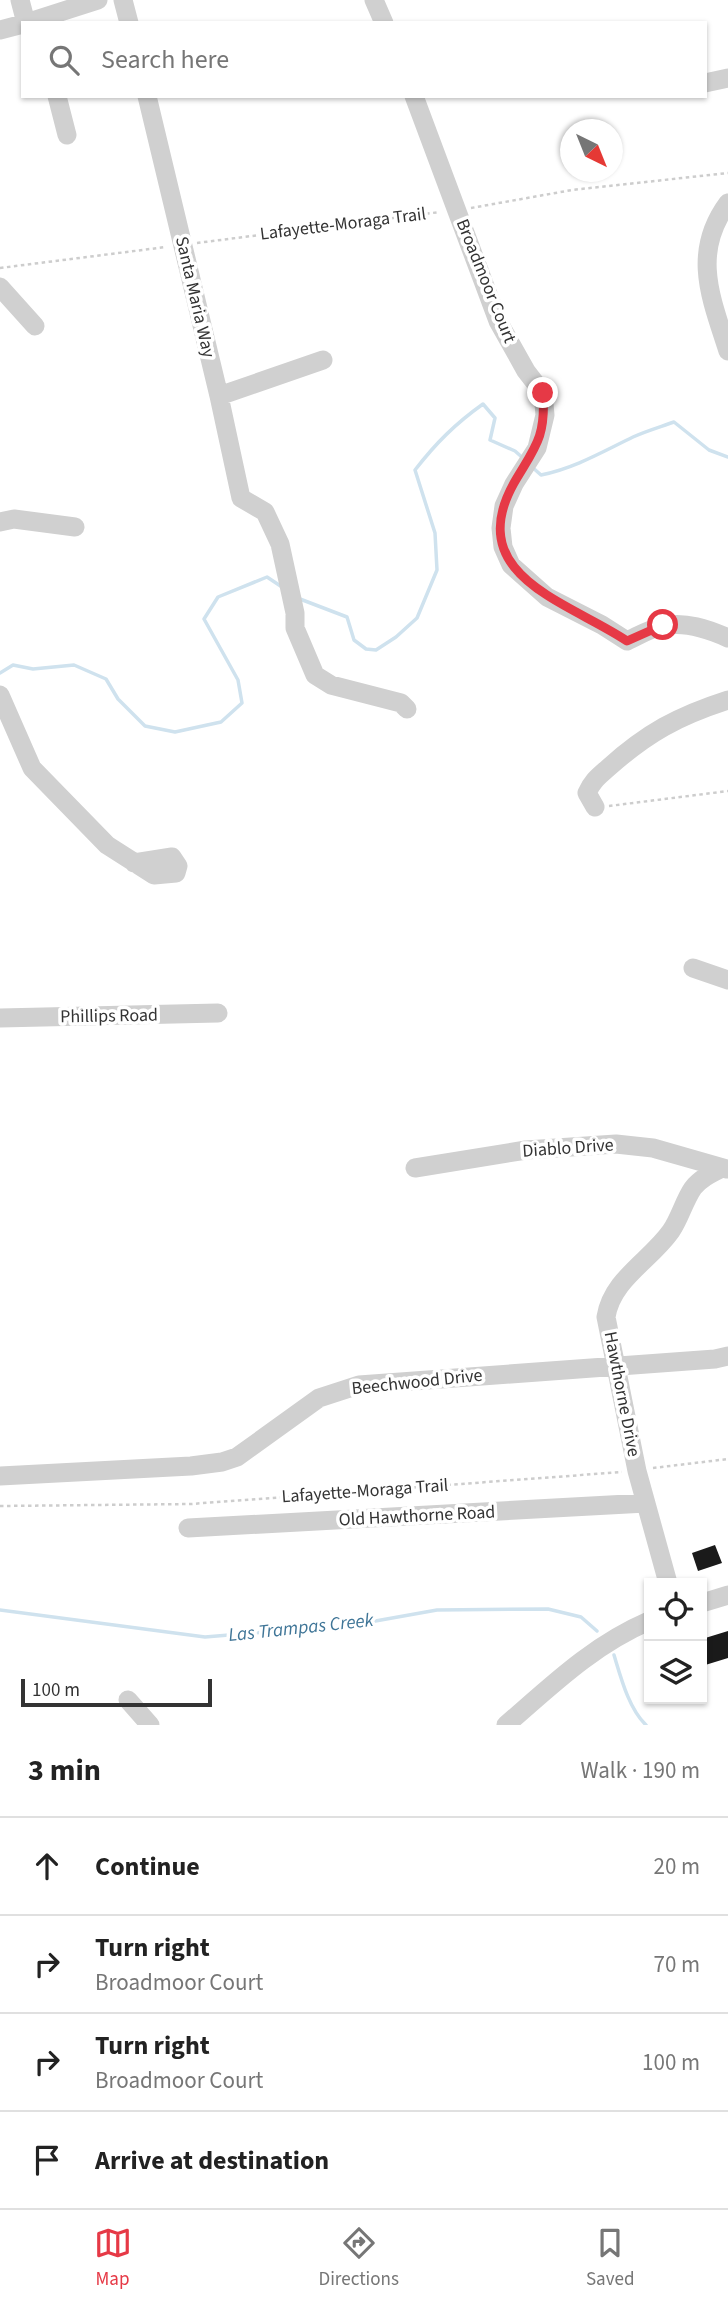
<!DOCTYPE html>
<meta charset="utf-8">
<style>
body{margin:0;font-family:"Source Sans 3",sans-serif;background:#f6f6f6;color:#222}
.controls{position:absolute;right:21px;bottom:21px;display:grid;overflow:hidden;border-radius:0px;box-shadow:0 2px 5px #0004}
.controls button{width:63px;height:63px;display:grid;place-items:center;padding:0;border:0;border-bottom:2px solid #e0e0e0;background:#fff;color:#222;font:35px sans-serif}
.compass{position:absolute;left:560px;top:119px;width:63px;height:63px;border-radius:50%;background:#fff;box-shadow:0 2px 5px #0004;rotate:137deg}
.scale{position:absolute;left:21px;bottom:18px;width:191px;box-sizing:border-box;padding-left:7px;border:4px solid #333;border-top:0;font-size:19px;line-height:24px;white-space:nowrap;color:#333;-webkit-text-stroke:5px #fff;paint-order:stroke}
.stop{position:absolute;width:21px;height:21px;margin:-16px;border:5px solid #e63946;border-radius:50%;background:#fff}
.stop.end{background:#e63946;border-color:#fff;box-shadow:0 2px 7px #0008}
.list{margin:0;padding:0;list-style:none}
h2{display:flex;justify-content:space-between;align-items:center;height:91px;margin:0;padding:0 28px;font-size:30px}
h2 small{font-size:23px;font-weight:400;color:#767676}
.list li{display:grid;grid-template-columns:46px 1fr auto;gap:21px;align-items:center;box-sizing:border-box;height:98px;padding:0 28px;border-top:2px solid #e0e0e0}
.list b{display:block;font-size:26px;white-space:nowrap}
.list p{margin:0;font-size:23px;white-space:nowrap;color:#767676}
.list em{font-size:23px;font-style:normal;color:#767676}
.icon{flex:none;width:38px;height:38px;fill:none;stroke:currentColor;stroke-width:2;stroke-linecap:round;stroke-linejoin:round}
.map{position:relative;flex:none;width:728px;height:1725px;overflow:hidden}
.search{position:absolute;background:#fff;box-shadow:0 2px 5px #0004;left:21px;right:21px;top:21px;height:77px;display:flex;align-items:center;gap:18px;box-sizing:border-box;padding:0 24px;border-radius:0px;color:#767676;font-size:26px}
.sheet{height:483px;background:#fff}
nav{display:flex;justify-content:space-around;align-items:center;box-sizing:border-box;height:98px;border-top:2px solid #e0e0e0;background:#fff;font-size:19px;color:#767676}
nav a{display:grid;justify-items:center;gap:4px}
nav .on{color:#e63946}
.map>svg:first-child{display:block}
</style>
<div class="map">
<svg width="728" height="1725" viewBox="0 0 728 1725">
<rect width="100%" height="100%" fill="#fff"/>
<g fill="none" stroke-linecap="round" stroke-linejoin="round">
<path stroke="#cfe2ee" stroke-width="3.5" d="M 532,467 L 541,475 C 575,468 602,452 633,437 C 646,431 660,427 674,422 L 709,450 L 728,457
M 300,599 L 347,617 L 354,640 L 366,649 L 376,650 L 396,637 L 417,618 L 437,570 L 435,533 L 415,470 C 436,443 455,424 483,404 L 495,418 L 490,440 L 515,451 L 524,459
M 0,673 L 13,665 L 33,669 L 74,665 L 106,679 L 118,699 L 145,726 L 175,732 L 221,722 L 242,703 L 238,680 L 204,619 L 218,597 L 267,577 L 282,587
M 0,1610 L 205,1637 L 353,1625 L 437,1610 L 548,1609 L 581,1617 L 597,1631
M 614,1655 C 621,1678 629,1709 646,1725"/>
</g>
<path fill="#1a1a1a" d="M 715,1545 L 722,1563 L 698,1571 L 692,1553 Z
M 728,1631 L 728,1658 L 702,1666 L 702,1639 Z"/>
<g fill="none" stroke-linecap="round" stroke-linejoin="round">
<path stroke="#cdcdcd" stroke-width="2.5" stroke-dasharray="3.5 3.5" stroke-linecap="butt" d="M 471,208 L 572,190 L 728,173
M 197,243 L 440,212
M 0,268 L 166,247
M 609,806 L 728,791
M 653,1468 L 728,1459
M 0,1506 L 191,1504 L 622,1472"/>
<path stroke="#d0d0d0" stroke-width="19" d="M 20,0 L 26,23
M 123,0 L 129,23
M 374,0 L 384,23
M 26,23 L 98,0
M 0,30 L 23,24
M 705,83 L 728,78
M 57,96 L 67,135
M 147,96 L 219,396 L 241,498 L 265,512 L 280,544 L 295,613 L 295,628 L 315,675 L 331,685 L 401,703 L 407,709
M 414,96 L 498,321 L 526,371 L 543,393 L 545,415 L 537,448 L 514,484 L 504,506 L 501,528 L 503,547 L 511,565 L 547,597 L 602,625 L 627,641 C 638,636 651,628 663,626 C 685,621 708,629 728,638
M 728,203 C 691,253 711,298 728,351
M 0,287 L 35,326
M 219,396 L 323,360
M 0,522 L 14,519 L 75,527
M 0,695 L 32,768 L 107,845 L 154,875 L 176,873 L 178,866 L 172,857 L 134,863
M 595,807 L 587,793 C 592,781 599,776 608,768 C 647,733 678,716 728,700
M 693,968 L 728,980
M 0,1018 L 218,1013
M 415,1168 L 526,1150 L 616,1144 L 653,1148 L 727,1169
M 0,1476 L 191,1466 L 222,1462 L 237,1457 L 319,1398 L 359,1385 L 715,1359 L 728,1356
M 188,1528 L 646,1503
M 668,1583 L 637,1471 L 606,1317 C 612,1279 650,1261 671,1231 C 680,1218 684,1201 693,1188 C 700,1179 710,1174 720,1169
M 702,1603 L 728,1595
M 128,1700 L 150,1725
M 506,1725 C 552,1685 593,1645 649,1621"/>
</g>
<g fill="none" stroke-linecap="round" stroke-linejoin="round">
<path stroke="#e63946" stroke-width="9" d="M 543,393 C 546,438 535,447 514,483 C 462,576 569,602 627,641 L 663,625"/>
</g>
<g text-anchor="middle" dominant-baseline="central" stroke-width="7" stroke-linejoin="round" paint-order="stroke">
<g font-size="18" fill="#333" stroke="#fff">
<text transform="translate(343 224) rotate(-7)">Lafayette-Moraga Trail</text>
<text transform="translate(486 281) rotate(68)">Broadmoor Court</text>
<text transform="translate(195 297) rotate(77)">Santa Maria Way</text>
<text transform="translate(109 1016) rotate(-1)">Phillips Road</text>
<text transform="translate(568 1148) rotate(-4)">Diablo Drive</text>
<text transform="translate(417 1382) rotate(-6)">Beechwood Drive</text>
<text transform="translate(622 1394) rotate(79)">Hawthorne Drive</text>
<text transform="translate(365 1491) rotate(-4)">Lafayette-Moraga Trail</text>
<text transform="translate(417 1516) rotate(-3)">Old Hawthorne Road</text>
</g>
<g font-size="19" font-style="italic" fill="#3f7597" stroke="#fff">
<text transform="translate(301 1628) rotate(-6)">Las Trampas Creek</text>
</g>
</g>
</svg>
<div class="controls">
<button><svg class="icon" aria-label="locate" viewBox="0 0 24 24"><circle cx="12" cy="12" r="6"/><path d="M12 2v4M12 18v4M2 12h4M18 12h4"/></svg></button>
<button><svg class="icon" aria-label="layers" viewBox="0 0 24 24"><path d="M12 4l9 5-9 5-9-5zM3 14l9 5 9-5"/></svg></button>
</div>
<svg class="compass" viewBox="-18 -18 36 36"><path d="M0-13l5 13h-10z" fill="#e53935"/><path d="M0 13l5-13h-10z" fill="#767676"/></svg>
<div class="scale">100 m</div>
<div class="stop" style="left:663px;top:625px"></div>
<div class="stop end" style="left:543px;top:393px"></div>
<div class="search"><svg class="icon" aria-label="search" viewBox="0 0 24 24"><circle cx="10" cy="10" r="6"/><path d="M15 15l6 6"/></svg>Search here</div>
</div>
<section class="sheet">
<h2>3 min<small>Walk · 190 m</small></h2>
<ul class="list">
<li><svg class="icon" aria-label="ahead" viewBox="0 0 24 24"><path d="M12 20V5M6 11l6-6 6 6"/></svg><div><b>Continue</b></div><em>20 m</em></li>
<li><svg class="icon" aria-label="right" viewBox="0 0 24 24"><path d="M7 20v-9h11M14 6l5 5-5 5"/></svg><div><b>Turn right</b><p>Broadmoor Court</p></div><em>70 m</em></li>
<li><svg class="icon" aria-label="right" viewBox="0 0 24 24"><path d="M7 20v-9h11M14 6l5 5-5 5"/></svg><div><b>Turn right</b><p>Broadmoor Court</p></div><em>100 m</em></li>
<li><svg class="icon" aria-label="arrive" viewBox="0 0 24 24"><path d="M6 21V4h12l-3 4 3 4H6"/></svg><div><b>Arrive at destination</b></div></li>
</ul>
</section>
<nav>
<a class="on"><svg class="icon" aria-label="map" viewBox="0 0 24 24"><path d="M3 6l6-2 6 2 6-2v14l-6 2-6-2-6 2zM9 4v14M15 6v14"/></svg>Map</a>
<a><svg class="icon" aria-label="directions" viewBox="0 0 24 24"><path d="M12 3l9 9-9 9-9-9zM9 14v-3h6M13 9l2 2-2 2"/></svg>Directions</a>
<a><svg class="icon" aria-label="saved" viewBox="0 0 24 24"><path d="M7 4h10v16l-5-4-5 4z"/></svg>Saved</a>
</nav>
